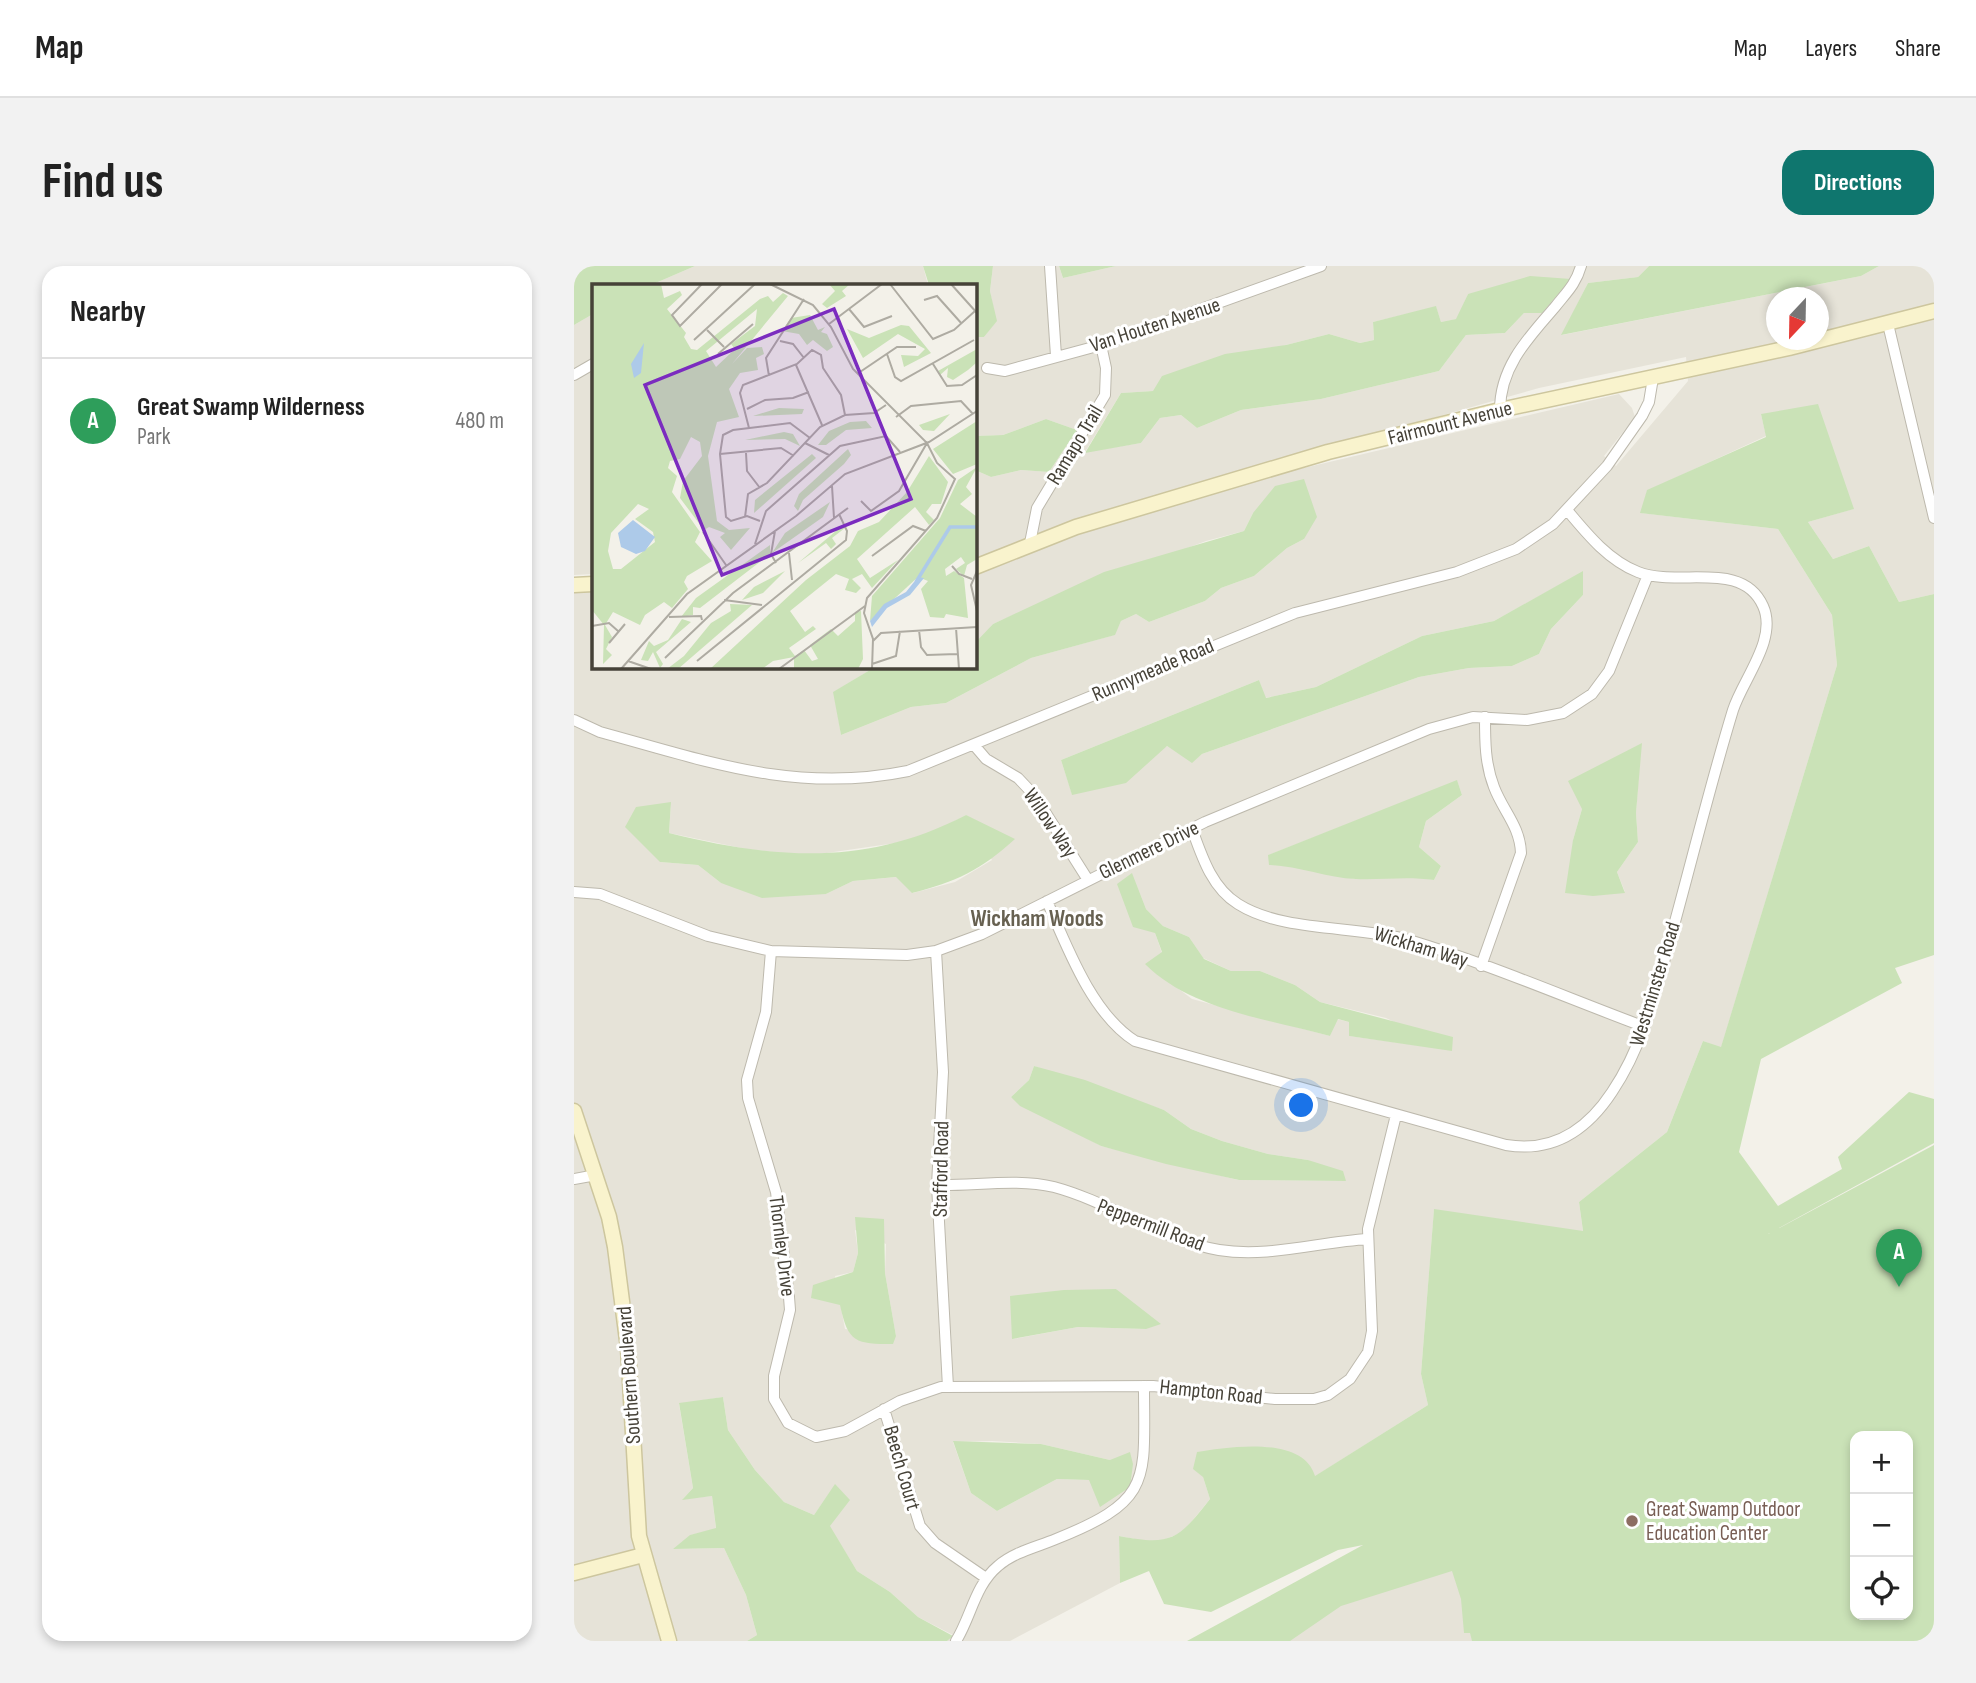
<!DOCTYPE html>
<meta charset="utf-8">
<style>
body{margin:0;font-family:"Sofia Sans Condensed",sans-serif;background:#f2f2f2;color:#222}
.controls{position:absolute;right:21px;bottom:21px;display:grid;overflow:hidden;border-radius:14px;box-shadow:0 4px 10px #0003}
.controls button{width:63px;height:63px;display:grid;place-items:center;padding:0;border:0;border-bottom:2px solid #e0e0e0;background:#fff;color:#222;font:35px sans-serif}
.compass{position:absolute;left:1192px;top:21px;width:63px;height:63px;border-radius:50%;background:#fff;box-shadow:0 4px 10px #0003;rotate:202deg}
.you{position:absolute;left:728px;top:840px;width:24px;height:24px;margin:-18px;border:5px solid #fff;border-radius:50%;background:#1a73e8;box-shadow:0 0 0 10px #1a73e833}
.badge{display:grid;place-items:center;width:46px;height:46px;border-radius:50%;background:#0f766e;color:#fff;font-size:23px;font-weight:700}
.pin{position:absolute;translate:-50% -58px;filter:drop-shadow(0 2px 4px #0008)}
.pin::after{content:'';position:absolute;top:37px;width:24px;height:21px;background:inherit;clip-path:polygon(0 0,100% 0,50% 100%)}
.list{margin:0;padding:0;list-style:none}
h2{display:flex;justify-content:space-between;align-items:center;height:91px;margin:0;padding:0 28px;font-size:30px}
h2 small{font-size:23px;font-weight:400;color:#767676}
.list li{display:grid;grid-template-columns:46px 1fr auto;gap:21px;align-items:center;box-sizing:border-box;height:126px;padding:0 28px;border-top:2px solid #e0e0e0}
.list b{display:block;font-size:26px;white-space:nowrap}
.list p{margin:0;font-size:23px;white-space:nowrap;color:#767676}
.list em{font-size:23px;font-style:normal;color:#767676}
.icon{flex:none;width:38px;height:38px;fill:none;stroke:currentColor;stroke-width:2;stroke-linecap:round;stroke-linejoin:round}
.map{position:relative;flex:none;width:1360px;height:1375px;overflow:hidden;border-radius:21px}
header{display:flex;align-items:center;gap:42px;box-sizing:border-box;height:98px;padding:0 35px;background:#fff;border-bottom:2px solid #e0e0e0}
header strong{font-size:33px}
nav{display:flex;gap:38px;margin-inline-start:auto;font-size:24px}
.intro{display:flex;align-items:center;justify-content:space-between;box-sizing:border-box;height:168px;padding:0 42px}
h1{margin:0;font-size:49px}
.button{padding:18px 32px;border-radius:21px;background:#0f766e;color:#fff;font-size:24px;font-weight:700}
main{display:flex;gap:42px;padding:0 42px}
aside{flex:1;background:#fff;border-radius:21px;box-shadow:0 4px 10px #0003}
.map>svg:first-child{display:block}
</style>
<header>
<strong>Map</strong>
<nav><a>Map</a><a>Layers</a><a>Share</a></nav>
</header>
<div class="intro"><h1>Find us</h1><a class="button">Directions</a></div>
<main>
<aside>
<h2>Nearby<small></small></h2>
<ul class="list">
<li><span class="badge" style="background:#2e9e5b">A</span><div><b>Great Swamp Wilderness</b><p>Park</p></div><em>480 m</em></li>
</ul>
</aside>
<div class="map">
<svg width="1360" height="1375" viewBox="0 0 1360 1375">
<rect width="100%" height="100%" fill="#f3f1e9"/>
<path fill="#e6e3d8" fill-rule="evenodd" d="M 121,0 L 349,0 L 354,19 L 77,19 Z
M 419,0 L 485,0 L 489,12 L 542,0 L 1075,0 L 1064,11 L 1014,17 L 988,69 L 1287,10 L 1305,0 L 1360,0 L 1360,328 L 1325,336 L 1295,280 L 1259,293 L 1234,256 L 1279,243 L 1187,148 L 1192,170 L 1073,225 L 1067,247 L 1204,263 L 1258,349 L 1263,399 L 1147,782 L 1129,775 L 1093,866 L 1005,936 L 1009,966 L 860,944 L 847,1108 L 854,1139 L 740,1211 L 629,1211 L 636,1233 L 609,1266 L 582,1277 L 545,1270 L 546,1317 L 436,1375 L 373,1375 L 379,1369 L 344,1351 L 316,1326 L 283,1305 L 255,1260 L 261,1219 L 240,1249 L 210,1236 L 181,1204 L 154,1164 L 149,1131 L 105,1138 L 119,1222 L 109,1233 L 138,1230 L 142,1263 L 117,1269 L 100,1283 L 150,1282 L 172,1329 L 183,1369 L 173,1375 L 0,1375 L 0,326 L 19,325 L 19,401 L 301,401 L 260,426 L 267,469 L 337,441 L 372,437 L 457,392 L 540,369 L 547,355 L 562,348 L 575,356 L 631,335 L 647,322 L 680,310 L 713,282 L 730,273 L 679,247 L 670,265 L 632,275 L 467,337 L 419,358 L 402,378 L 401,307 L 481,274 L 700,209 L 1045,128 L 1058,142 L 1061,151 L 1030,190 L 1042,200 L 1114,115 L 1112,91 L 965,122 L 752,182 L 401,297 L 401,204 L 417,211 L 447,204 L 475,206 L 503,164 L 472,153 L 429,169 L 401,170 L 401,71 L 410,71 L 422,55 L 416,25 ZM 894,28 L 950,47 L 931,67 L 892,69 L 865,105 L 747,133 L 667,144 L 623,162 L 607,149 L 586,152 L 567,177 L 511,186 L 547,127 L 579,125 L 712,79 L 755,68 L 786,77 L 800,74 L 799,56 L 862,41 L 867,56 L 883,53 ZM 1202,32 L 1244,32 L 1244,74 L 1202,74 ZM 1009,306 L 1009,329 L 977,363 L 965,388 L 938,400 L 895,402 L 845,411 L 628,488 L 618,496 L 593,480 L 498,528 L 487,494 L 685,414 L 691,432 L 742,421 L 848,370 L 920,355 ZM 1067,478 L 1062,547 L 1064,576 L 1043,606 L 1051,626 L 999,574 L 1008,543 ZM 883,515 L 888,529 L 852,555 L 845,581 L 867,600 L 860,614 L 834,610 L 781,613 L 722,600 L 695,599 L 695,589 ZM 97,536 L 95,567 L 172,583 L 232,590 L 322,577 L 356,568 L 392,549 L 418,594 L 381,616 L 339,627 L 323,611 L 279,615 L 252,628 L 147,617 L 124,599 L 86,596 ZM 558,608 L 572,643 L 589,660 L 615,671 L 629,692 L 657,705 L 686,705 L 721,719 L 746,736 L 812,752 L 878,784 L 775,770 L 775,756 L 763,753 L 756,770 L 618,733 L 572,698 L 588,687 L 581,667 ZM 460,800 L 590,844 L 617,863 L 648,875 L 694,888 L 734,894 L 772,915 L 664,914 L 527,880 L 437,831 L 455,814 ZM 281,964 L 312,978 L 311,1007 L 322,1070 L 271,1063 L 261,1010 L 279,1006 L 284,987 ZM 542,1023 L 572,1063 L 504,1061 L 439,1073 ZM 418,1175 L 467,1178 L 536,1194 L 515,1214 L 483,1213 L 423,1245 L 397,1227 L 379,1176 Z
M 19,48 L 19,308 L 0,309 L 0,59 Z
M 834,1271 L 884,1309 L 902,1375 L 638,1375 Z"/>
<path fill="#cae2b7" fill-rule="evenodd" d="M 0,0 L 121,0 L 77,19 L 19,19 L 19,48 L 0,59 Z
M 349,0 L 419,0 L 416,25 L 423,55 L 410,71 L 401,71 L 401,19 L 355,19 Z
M 485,0 L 542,0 L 489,12 Z
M 1075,0 L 1305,0 L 1287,10 L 987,69 L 1014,17 L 1064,11 Z
M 956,10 L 997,13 L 968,47 L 950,47 L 931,67 L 892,69 L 865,105 L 747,133 L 667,144 L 623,162 L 607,149 L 586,152 L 567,177 L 511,187 L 547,127 L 579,125 L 588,110 L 651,88 L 712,79 L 755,68 L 786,77 L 800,74 L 799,56 L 862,40 L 867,56 L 882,53 L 894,28 Z
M 1244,138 L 1280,243 L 1234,256 L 1259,293 L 1295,280 L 1325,336 L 1360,328 L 1360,689 L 1321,702 L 1328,717 L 1187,793 L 1165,886 L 1204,940 L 1268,903 L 1264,891 L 1335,826 L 1360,833 L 1360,877 L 1194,968 L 1360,879 L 1360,1375 L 898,1375 L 896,1367 L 890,1367 L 887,1333 L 878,1305 L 767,1340 L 716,1375 L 613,1375 L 789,1279 L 764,1284 L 637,1346 L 590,1338 L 575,1305 L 546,1317 L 545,1270 C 597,1280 604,1274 636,1233 L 629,1211 L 619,1203 L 623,1186 C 654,1181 729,1169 741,1210 L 854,1139 L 847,1108 L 860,943 L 1009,965 L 1005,936 L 1093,866 L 1129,775 L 1147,781 L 1263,399 L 1258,349 L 1204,263 L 1066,247 L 1073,224 L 1192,171 L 1187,148 ZM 1281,1170 L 1334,1170 L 1334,1349 L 1281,1349 Z
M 472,153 L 503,164 L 475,206 L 447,204 L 417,211 L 401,204 L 401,170 L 429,169 Z
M 730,213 L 743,251 L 730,273 L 713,282 L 680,310 L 647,322 L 631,335 L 575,356 L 562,348 L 547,355 L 541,369 L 457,392 L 372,437 L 337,441 L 267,469 L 259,426 L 301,401 L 401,401 L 401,377 L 419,358 L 530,306 L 670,265 L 679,247 L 701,220 Z
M 1009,305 L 1009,329 L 977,363 L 965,388 L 938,400 L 895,402 L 845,411 L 628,488 L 618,497 L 593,480 L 552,517 L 498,529 L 487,494 L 685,414 L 692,432 L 742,421 L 848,370 L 920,355 Z
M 1068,477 L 1062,547 L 1064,576 L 1043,606 L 1051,627 L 1019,630 L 991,627 L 999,574 L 1008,543 L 994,515 Z
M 883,514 L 888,529 L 852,555 L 845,581 L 867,600 L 860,614 C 833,610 809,614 782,613 C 753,612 725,600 695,599 L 694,589 Z
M 97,536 L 95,567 C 201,593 292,601 392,549 L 441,573 C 407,604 382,616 338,627 L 322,611 L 279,615 L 252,628 L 188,632 L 147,617 L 124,599 L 86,596 L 51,561 L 62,541 Z
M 558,607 L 572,643 L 589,660 L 615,671 L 630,693 L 657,705 L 686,705 L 721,719 L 746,736 L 879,771 L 878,785 L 775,770 L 775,756 L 764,753 L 756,770 C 694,753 617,744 571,698 L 588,686 L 581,667 L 559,661 L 543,618 Z
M 460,800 L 511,814 L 590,844 L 617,863 L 648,875 L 694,888 L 734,894 L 769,905 L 772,915 L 665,914 L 592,898 L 527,880 L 446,840 L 437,831 L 455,814 Z
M 281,951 L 310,953 L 311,1007 L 322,1070 L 319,1078 C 282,1078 274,1077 266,1039 L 237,1032 L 239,1019 L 279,1006 L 284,987 Z
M 542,1023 L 587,1058 L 572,1063 L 504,1061 L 438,1073 L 436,1030 L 490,1024 Z
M 149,1131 L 154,1164 L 181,1204 L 210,1236 L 240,1249 L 261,1218 L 276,1234 L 256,1260 L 283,1305 L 316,1326 L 344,1351 L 379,1370 L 373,1375 L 173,1375 L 183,1369 L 172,1329 L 150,1282 L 99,1283 L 116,1269 L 142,1262 L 138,1230 L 108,1234 L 119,1222 L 105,1137 Z
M 379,1175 L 467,1178 L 536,1194 L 556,1186 L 559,1198 L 556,1221 L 526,1241 L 515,1214 L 483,1213 L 423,1245 L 397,1227 Z"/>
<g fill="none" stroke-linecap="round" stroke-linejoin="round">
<g stroke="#bdb9ad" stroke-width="12">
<path id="street" d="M 476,0 L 482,90
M 1314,58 L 1360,252
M 413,102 L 431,105 L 527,79 L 747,0
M 0,109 L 19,98
M 926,144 C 926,101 954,72 981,41 C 992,27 1002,18 1007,0
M 456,277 L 463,242 L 531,129 L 532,102 L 527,79
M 0,454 L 26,466 C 132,495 222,528 334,505 L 721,347 L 883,306 L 942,283 L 979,258 L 1033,200 L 1068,150 L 1075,136 L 1079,112
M 400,479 L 412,493 L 444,512 L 461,530 L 514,614
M 618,563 C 628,591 638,622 664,638 C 710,667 783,659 835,674 C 915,698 993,732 1071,761
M 0,626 L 26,628 L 134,670 L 197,685 L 333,689 L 362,685 L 408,668 L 631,556 L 855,463 L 899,451 L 953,454 L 989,447 L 1018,428 L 1035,405 L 1074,309
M 473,635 C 493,681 518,748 561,775 L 932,879 C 979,887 1013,864 1038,826 C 1071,777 1083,720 1099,663 C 1119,590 1137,516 1159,444 C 1169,413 1204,373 1189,340 C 1168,293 1105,322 1064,306 C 1034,294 1013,268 993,244
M 197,685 L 192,746 L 173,814 L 174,832 L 202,926 L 215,1031 L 216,1044 L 200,1110 L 200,1133 L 214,1157 L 242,1171 L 271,1165 L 326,1135 L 367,1121 L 579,1120 L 701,1133 L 740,1133 L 754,1129 L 776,1113 L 794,1086 L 798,1065 L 794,963 L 822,849
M 362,685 L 369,806 L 363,919 L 374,1121
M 907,700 L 947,587 C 946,560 929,545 920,521 C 911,498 911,475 911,451
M 0,913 L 22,909
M 363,919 C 400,920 444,912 480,921 C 536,936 587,974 645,984 C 694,992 744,976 794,973
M 310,1143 L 346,1260 L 361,1277 L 412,1312
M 382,1375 C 397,1351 401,1319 424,1300 C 440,1286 463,1281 482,1273 C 580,1234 570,1214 570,1120"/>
</g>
<g stroke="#cdc69e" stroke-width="17">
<path id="secondary" d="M 401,301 L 502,261 L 754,186 L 926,144 L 1215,82 L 1360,45
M 0,319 L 19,318
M 0,845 L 35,951 L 41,981 L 54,1082 L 65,1270 L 95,1375
M 0,1307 L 69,1289"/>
</g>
<use href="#street" stroke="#fff" stroke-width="10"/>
<use href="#secondary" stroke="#f9f3cd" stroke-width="14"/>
</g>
<circle fill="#8d6e63" stroke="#fff" stroke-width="2.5" cx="1058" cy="1255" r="7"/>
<g text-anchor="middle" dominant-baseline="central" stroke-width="6" stroke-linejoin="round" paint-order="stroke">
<g font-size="21" fill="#464238" stroke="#fff">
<text transform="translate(581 59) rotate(-18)">Van Houten Avenue</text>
<text transform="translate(876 157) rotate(-14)">Fairmount Avenue</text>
<text transform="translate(501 179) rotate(-59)">Ramapo Trail</text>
<text transform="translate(579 404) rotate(-23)">Runnymeade Road</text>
<text transform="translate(476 557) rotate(56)">Willow Way</text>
<text transform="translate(575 584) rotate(-26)">Glenmere Drive</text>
<text transform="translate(847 681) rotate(17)">Wickham Way</text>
<text transform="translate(1081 718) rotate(-73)">Westminster Road</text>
<text transform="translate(367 903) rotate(-89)">Stafford Road</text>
<text transform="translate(577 959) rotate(21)">Peppermill Road</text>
<text transform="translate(208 980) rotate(83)">Thornley Drive</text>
<text transform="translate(55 1109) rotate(-94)">Southern Boulevard</text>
<text transform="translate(637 1126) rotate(6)">Hampton Road</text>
<text transform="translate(328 1202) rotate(74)">Beech Court</text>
</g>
<g font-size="21" fill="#785e54" stroke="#fff" text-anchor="start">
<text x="1072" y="1243">Great Swamp Outdoor<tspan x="1072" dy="24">Education Center</tspan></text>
</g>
<g font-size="23" font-weight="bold" fill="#676151" stroke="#fff">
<text x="463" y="653">Wickham Woods</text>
</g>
</g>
<g transform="translate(18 18)">
<rect width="385" height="385" fill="#f3f1e9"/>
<path d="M 0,0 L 69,0 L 72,14 L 88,7 L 90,11 L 75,25 L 94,49 L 92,53 L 99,65 L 105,66 L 168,15 L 176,12 L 181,18 L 191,9 L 196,12 L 140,80 L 155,64 L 170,63 L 172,70 L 164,74 L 166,86 L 148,89 L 137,105 L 147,133 L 125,138 L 116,172 L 125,237 L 137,246 L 158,244 L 139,266 L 128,253 L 133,249 L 117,243 L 112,246 L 88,214 L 91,197 L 110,172 L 108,158 L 99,153 L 88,175 L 78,177 L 76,184 L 85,192 L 80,208 L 108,248 L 103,258 L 120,277 L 95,292 L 92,298 L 96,305 L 80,324 L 72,318 L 53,331 L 48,341 L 21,328 L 13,341 L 20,353 L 14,365 L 20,371 L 11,380 L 12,341 L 0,326 ZM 165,25 L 163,42 L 139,60 L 143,65 L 124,83 L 114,67 ZM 46,220 L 57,225 L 43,235 L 61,248 L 63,258 L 29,285 L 21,285 L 16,267 L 19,249 ZM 237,0 L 258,0 L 250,7 L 254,12 L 235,24 L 230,20 L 243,7 ZM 218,31 L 226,46 L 233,43 L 229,48 L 235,50 L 241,63 L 235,67 L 221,56 L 215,61 L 207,50 L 190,47 L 199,34 ZM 309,41 L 317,42 L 339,69 L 312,83 L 309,71 L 326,72 L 333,65 L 306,50 L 271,74 L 255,45 L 277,54 ZM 385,65 L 384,79 L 376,86 L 361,96 L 355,93 L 356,84 L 348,91 L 346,87 ZM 187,124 L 212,125 L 210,130 L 161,132 ZM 358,130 L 342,147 L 331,146 L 327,141 ZM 274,137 L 280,144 L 254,146 L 234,161 L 226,161 L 237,147 L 258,138 ZM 385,137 L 385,180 L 361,190 L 341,165 ZM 192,148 L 201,150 L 208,162 L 193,155 L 153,156 ZM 256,165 L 259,171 L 252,180 L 211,216 L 206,227 L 202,222 L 207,210 ZM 220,170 L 224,174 L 162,229 L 163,216 ZM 337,172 L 356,198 L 349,220 L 340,220 L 334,228 L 342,236 L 337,241 L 323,223 L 265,275 L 278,294 L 306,276 L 280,304 L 270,290 L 260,295 L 269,304 L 264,309 L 253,306 L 257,295 L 244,290 L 198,327 L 213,348 L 221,342 L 224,345 L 197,364 L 203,372 L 212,366 L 220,377 L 226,375 L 218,361 L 239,345 L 246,352 L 263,337 L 263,328 L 269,327 L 271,375 L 266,385 L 202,385 L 202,373 L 181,377 L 170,385 L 118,385 L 214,296 L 258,262 L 266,247 L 287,238 L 315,208 ZM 385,183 L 374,203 L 380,210 L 368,220 L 385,233 L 385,275 L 375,281 L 372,292 L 364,285 L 373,279 L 369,273 L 353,285 L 354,292 L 362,287 L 372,294 L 376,334 L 354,330 L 352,334 L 338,333 L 329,305 L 336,297 L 326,293 L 278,337 L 280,312 L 348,234 L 366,196 ZM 238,218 L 231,233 L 180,269 L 193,249 ZM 251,241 L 253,244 L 240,254 L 244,260 L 239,265 L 234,259 L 206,279 ZM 178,261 L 178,270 L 108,324 L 101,323 L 101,331 L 89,333 L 104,314 ZM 193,287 L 171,309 L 150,316 L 162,303 ZM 138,320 L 160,321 L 86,385 L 75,385 L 92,372 L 119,339 L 139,327 ZM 90,335 L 99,338 L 64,368 L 71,380 L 68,384 L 61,368 L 56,377 L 49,376 L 57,357 L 62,362 L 76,356 Z" fill="#cae2b7" fill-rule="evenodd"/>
<path d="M 52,59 L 49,89 L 42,94 L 39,80 ZM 41,236 L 63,253 L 53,267 L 44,270 L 29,263 L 26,249 ZM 326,293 L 332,294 L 318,311 L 295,324 L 280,343 L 278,337 L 292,320 L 314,308 Z" fill="#adcae9"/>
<path fill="none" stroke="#adcae9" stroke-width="3.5" d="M 324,298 L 358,243 L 385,243"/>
<path fill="none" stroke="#aeaba2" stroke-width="2" d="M 110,0 L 80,31 L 88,42 L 130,0M 178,0 L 221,21 L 239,43 L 261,85 L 335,159 L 345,179 L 363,195 L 345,234 L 275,314 L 272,329 L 281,355 L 280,385M 298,0 L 341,55 L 362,46 L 383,27M 359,0 L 385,29M 332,16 L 345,12 L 370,40M 257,25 L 272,43 L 300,32M 237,40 L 290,0M 115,46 L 132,63M 102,56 L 163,0M 188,57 L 201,60 L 212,74M 126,70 L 161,40M 295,70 L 303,93 L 309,97 L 382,56M 341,80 L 355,102 L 370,101 L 385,91M 204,81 L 230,141M 265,90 L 305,63 L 324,63M 177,92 L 174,74 L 212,15M 155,125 L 173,116 L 201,114 L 217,108M 304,133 L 319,122 L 369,117 L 381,130M 157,144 L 148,109 L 151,101 L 205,80 L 220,66 L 229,71 L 231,84 L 249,111 L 253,131M 213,159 L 237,171M 154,169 L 155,187 L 168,204M 128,170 L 189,164 L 202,172M 240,202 L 242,234M 269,217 L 279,227 L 307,207 L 335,159M 153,233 L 156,210 L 175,199 L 228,143 L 253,131 L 282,129 L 294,121M 168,237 L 155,232 L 139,237 L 134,233 L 128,170 L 131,151 L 141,146 L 198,139 L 218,154M 183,247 L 179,270 L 184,279M 111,248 L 134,281M 163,260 L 174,227 L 248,162 L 294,152 L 308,168M 197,269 L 200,296M 280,272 L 321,242 L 334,247M 360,282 L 367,290 L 380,295M 385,287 L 379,301 L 385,327M 132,316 L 170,321M 77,333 L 109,332 L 110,336M 0,342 L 17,339 L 26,347M 364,344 L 367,385M 327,346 L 329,363 L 335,371 L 365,370M 281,357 L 289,349 L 385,343M 17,359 L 33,340M 73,374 L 141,309 L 256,224M 36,377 L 59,385M 105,377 L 254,256 L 255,247 L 247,230M 280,380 L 304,372 L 308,347M 29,385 L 95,310 L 204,232 L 253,190 L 337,158 L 385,127M 187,385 L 273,322"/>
<path fill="#7b2cbf" fill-opacity="0.15" stroke="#7b2cbf" stroke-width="3.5" d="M 242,25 L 319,215 L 130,291 L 53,101 Z"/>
<rect width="385" height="385" fill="none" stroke="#464238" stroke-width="3.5"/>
</g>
</svg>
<div class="controls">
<button>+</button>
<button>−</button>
<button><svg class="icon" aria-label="locate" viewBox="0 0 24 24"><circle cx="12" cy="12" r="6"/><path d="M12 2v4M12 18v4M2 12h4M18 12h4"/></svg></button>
</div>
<svg class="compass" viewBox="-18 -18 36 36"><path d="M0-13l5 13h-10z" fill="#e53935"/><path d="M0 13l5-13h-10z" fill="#767676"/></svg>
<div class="you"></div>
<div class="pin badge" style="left:1325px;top:1021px;background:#2e9e5b">A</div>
</div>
</main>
